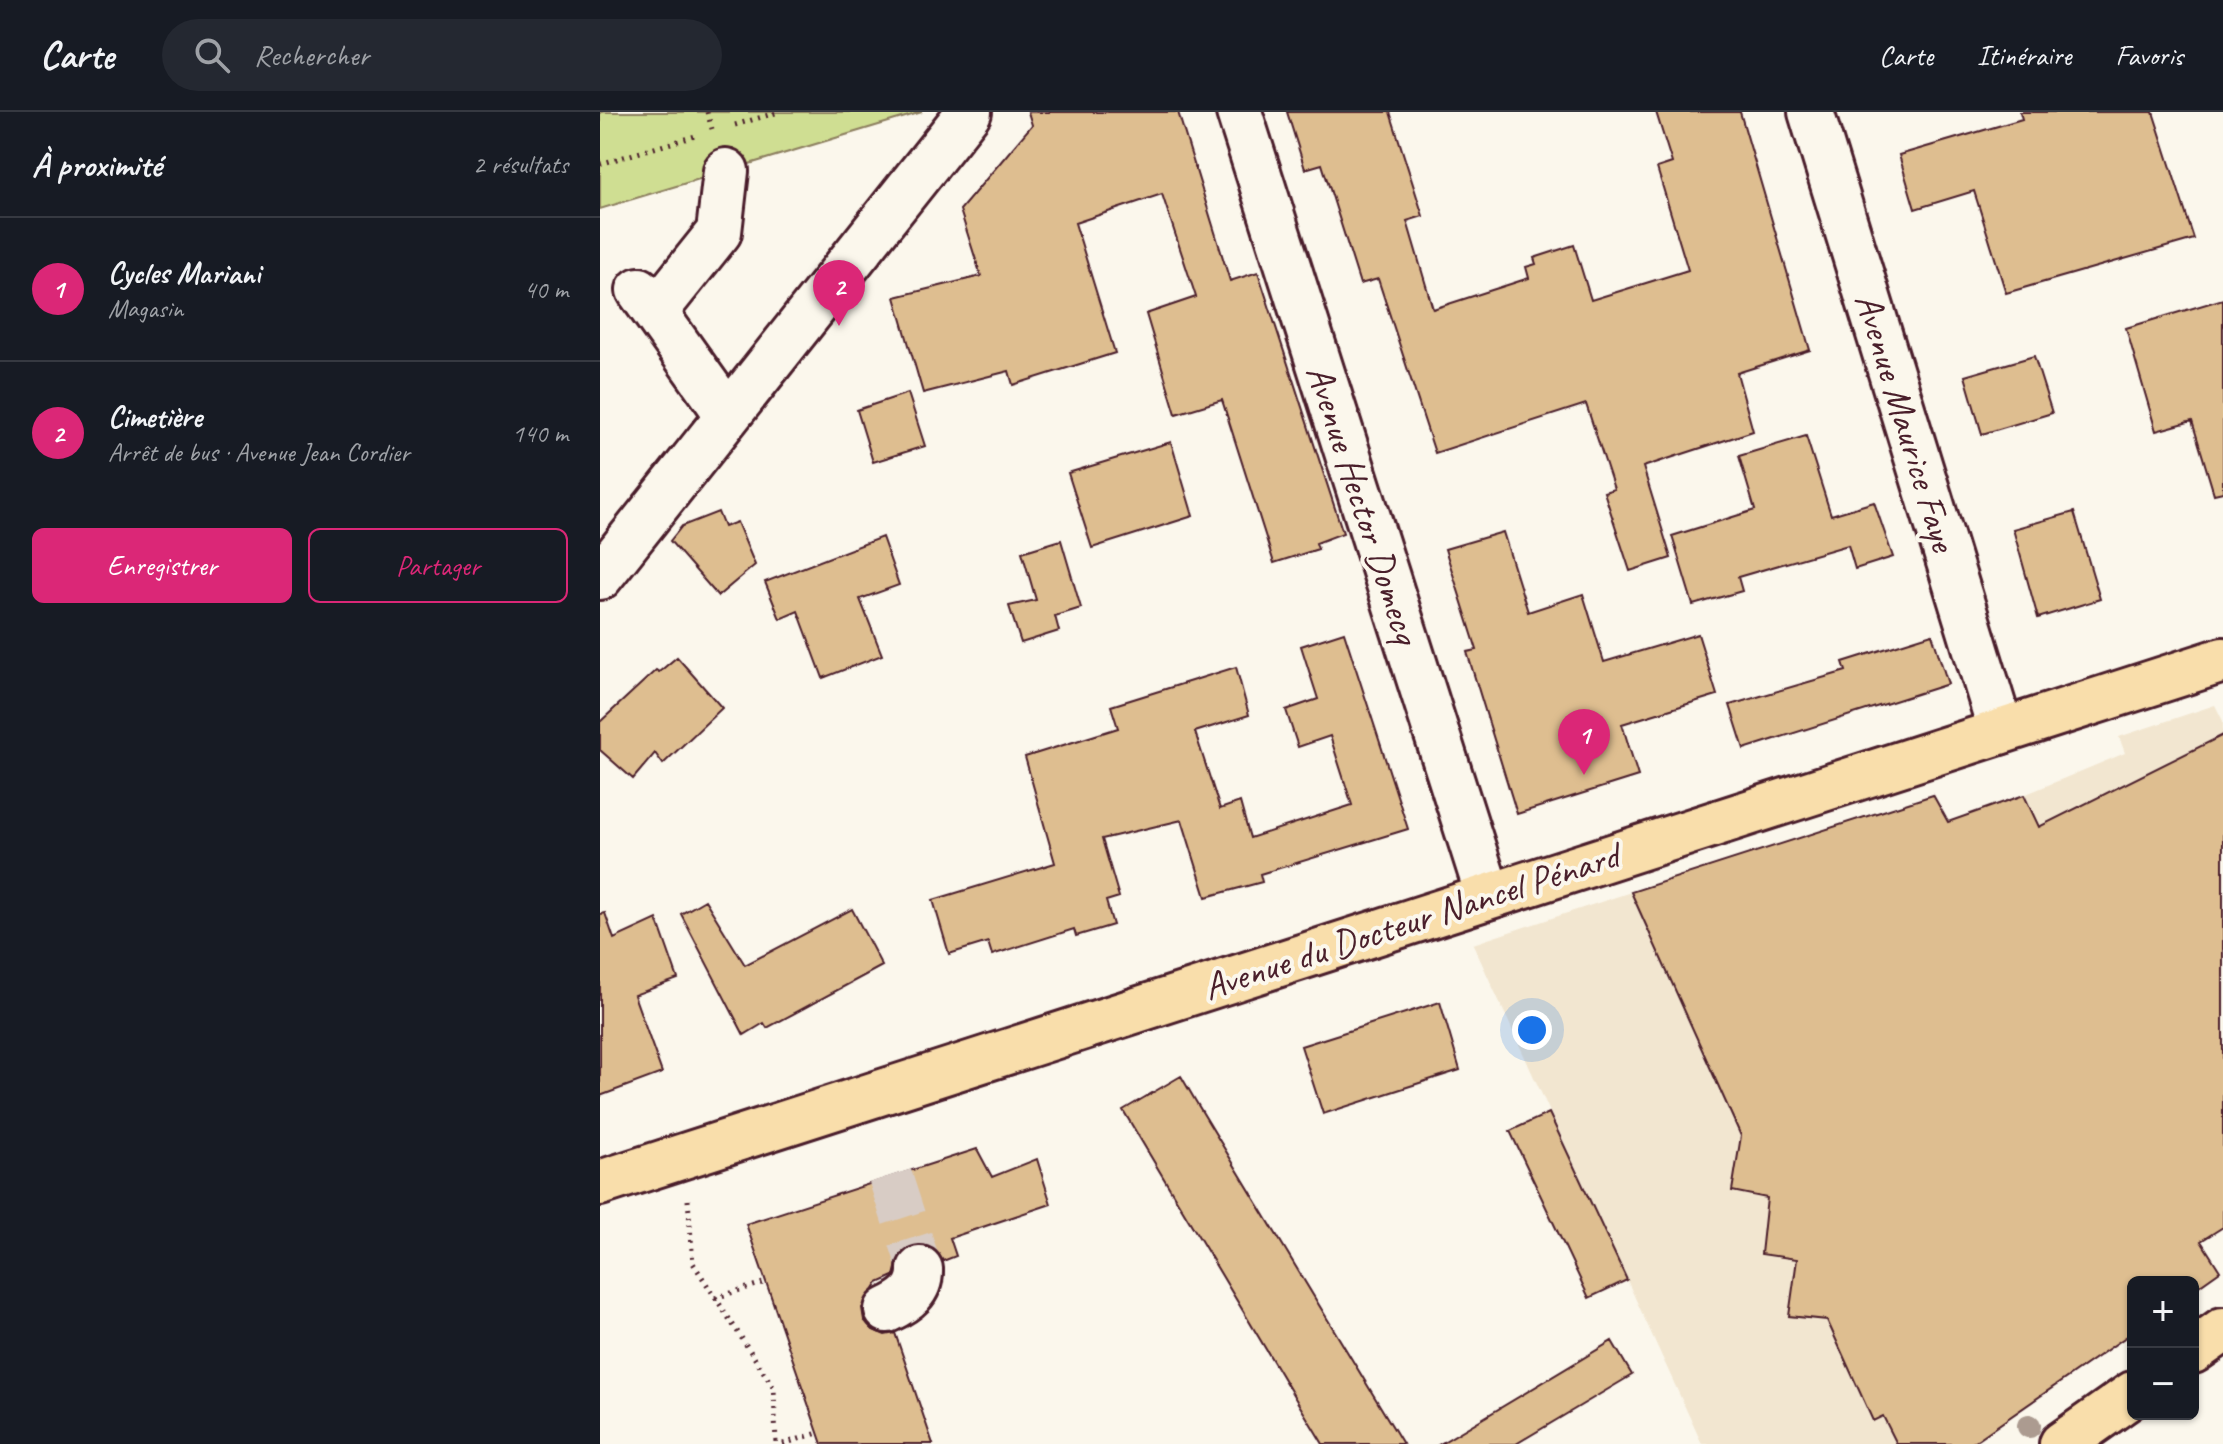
<!DOCTYPE html>
<html lang="fr">
<meta charset="utf-8">
<style>
body{margin:0;font-family:Caveat,sans-serif;background:#242831;color:#f1f3f6}
.controls{position:absolute;right:24px;bottom:24px;display:grid;overflow:hidden;border-radius:12px;box-shadow:0 2px 6px #0004}
.controls button{width:72px;height:72px;display:grid;place-items:center;padding:0;border:0;border-bottom:2px solid #363941;background:#171b24;color:#f1f3f6;font:40px sans-serif}
.you{position:absolute;left:932px;top:918px;width:28px;height:28px;margin:-20px;border:6px solid #fff;border-radius:50%;background:#1a73e8;box-shadow:0 0 0 12px #1a73e833}
.badge{display:grid;place-items:center;width:52px;height:52px;border-radius:50%;background:#db2777;color:#fff;font-size:26px;font-weight:700}
.pin{position:absolute;translate:-50% -66px;filter:drop-shadow(0 2px 4px #0008)}
.pin::after{content:'';position:absolute;top:42px;width:28px;height:24px;background:inherit;clip-path:polygon(0 0,100% 0,50% 100%)}
.list{margin:0;padding:0;list-style:none}
h2{display:flex;justify-content:space-between;align-items:center;height:104px;margin:0;padding:0 32px;font-size:34px}
h2 small{font-size:26px;font-weight:400;color:#9ea1a6}
.list li{display:grid;grid-template-columns:52px 1fr auto;gap:24px;align-items:center;box-sizing:border-box;height:144px;padding:0 32px;border-top:2px solid #363941}
.list b{display:block;font-size:30px;white-space:nowrap}
.list p{margin:0;font-size:26px;white-space:nowrap;color:#9ea1a6}
.list em{font-size:26px;font-style:normal;color:#9ea1a6}
.actions{display:flex;gap:16px;padding:24px 32px}
.actions a{flex:1;padding:18px 0;border:2px solid #db2777;border-radius:12px;text-align:center;font-size:28px;color:#db2777}
.actions .main{background:#db2777;color:#fff}
.icon{flex:none;width:44px;height:44px;fill:none;stroke:currentColor;stroke-width:2;stroke-linecap:round;stroke-linejoin:round}
.map{position:relative;flex:none;width:1623px;height:1332px;overflow:hidden}
header{display:flex;align-items:center;gap:48px;box-sizing:border-box;height:112px;padding:0 40px;background:#171b24;border-bottom:2px solid #363941}
header strong{font-size:38px}
nav{display:flex;gap:44px;margin-inline-start:auto;font-size:28px}
.search{width:560px;height:72px;background:#242831;display:flex;align-items:center;gap:20px;box-sizing:border-box;padding:0 28px;border-radius:44px;color:#9ea1a6;font-size:30px}
main{display:flex}
aside{flex:1;background:#171b24}
.map>svg:first-child{display:block}
</style>
<header>
<strong>Carte</strong>
<div class="search"><svg class="icon" aria-label="search" viewBox="0 0 24 24"><circle cx="10" cy="10" r="6"/><path d="M15 15l6 6"/></svg>Rechercher</div>
<nav><a>Carte</a><a>Itinéraire</a><a>Favoris</a></nav>
</header>
<main>
<aside>
<h2>À proximité<small>2 résultats</small></h2>
<ul class="list">
<li><span class="badge">1</span><div><b>Cycles Mariani</b><p>Magasin</p></div><em>40 m</em></li>
<li><span class="badge">2</span><div><b>Cimetière</b><p>Arrêt de bus · Avenue Jean Cordier</p></div><em>140 m</em></li>
</ul>
<div class="actions"><a class="main">Enregistrer</a><a>Partager</a></div>
</aside>
<div class="map">
<svg width="1623" height="1332" viewBox="0 0 1623 1332">
<rect width="100%" height="100%" fill="#fbf7ec"/>
<filter id="ink" filterUnits="userSpaceOnUse"><feTurbulence type="fractalNoise" baseFrequency=".0125" numOctaves="2"/><feDisplacementMap in="SourceGraphic" scale="16" xChannelSelector="R" yChannelSelector="G"/><feConvolveMatrix kernelMatrix="1 2 1 2 8 2 1 2 1" color-interpolation-filters="sRGB"/></filter>
<g filter="url(#ink)">
<path fill="#f2e6d0" d="M 1615,593 L 1623,609 L 1623,1114 L 1601,1129 L 1620,1159 L 1593,1178 L 1593,1170 L 1533,1170 L 1371,1332 L 1102,1332 L 873,832 L 1031,780 L 1348,710 L 1424,683 L 1525,641 L 1519,625 Z"/>
<path fill="#cfde92" stroke="#8c7e5e" stroke-width="2" d="M 0,0 L 322,0 L 0,97 Z"/>
<path fill="#debe90" stroke="#4a1f2b" stroke-width="2" d="M 428,0 L 578,0 L 630,169 L 658,160 L 743,421 L 716,431 L 718,437 L 674,451 L 622,288 L 576,302 L 546,202 L 596,185 L 562,82 L 475,111 L 515,241 L 413,273 L 409,259 L 323,281 L 295,185 L 381,164 L 360,98 L 432,13 Z
M 687,0 L 790,0 L 823,104 L 807,109 L 833,197 L 929,166 L 926,155 L 936,152 L 934,146 L 974,133 L 991,188 L 1088,158 L 1057,56 L 1072,51 L 1056,0 L 1140,0 L 1210,238 L 1137,261 L 1153,319 L 1043,355 L 1071,446 L 1030,459 L 1004,380 L 1014,377 L 986,292 L 835,341 L 778,167 L 760,172 L 722,52 L 705,57 Z
M 1420,0 L 1553,0 L 1594,127 L 1406,181 L 1374,79 L 1315,97 L 1299,43 L 1422,7 Z
M 1623,187 L 1623,380 L 1614,382 L 1592,309 L 1556,319 L 1526,216 Z
M 1434,244 L 1452,301 L 1382,322 L 1365,264 Z
M 308,281 L 325,334 L 273,350 L 257,298 Z
M 1206,324 L 1231,403 L 1274,390 L 1293,445 L 1255,457 L 1248,433 L 1138,465 L 1142,479 L 1093,493 L 1072,424 L 1155,398 L 1139,344 Z
M 571,330 L 593,404 L 492,436 L 468,361 Z
M 118,400 L 124,415 L 137,410 L 155,453 L 118,484 L 70,429 L 82,414 Z
M 1474,400 L 1500,487 L 1438,506 L 1413,417 Z
M 903,420 L 928,500 L 983,482 L 1004,550 L 1098,522 L 1117,583 L 1022,612 L 1038,664 L 917,702 L 867,540 L 877,538 L 845,437 Z
M 282,425 L 299,473 L 260,487 L 282,543 L 223,566 L 198,499 L 180,507 L 165,470 Z
M 461,428 L 481,496 L 455,504 L 459,519 L 421,531 L 409,494 L 436,488 L 422,440 Z
M 744,520 L 808,717 L 660,762 L 662,770 L 606,785 L 582,708 L 502,727 L 519,785 L 506,789 L 513,813 L 476,824 L 474,817 L 392,843 L 388,830 L 349,842 L 333,788 L 455,751 L 425,645 L 518,616 L 511,594 L 636,555 L 649,603 L 595,620 L 620,697 L 640,690 L 650,726 L 752,693 L 730,624 L 698,635 L 686,598 L 718,587 L 701,534 Z
M 1332,522 L 1348,572 L 1144,637 L 1130,593 L 1246,559 L 1243,550 Z
M 77,545 L 122,596 L 63,652 L 55,641 L 33,667 L 0,638 L 0,610 L 56,558 L 59,560 Z
M 1623,623 L 1623,1115 L 1601,1129 L 1620,1159 L 1593,1178 L 1593,1170 L 1533,1170 L 1533,1220 L 1371,1332 L 1297,1332 L 1283,1304 L 1273,1309 L 1227,1208 L 1189,1204 L 1197,1147 L 1161,1142 L 1167,1086 L 1132,1079 L 1141,1024 L 1031,780 L 1333,683 L 1348,710 L 1424,683 L 1439,715 Z
M 105,788 L 145,853 L 252,797 L 282,854 L 167,916 L 164,911 L 144,923 L 81,802 Z
M 5,801 L 14,827 L 57,807 L 78,867 L 34,883 L 62,961 L 0,984 L 0,802 Z
M 840,890 L 860,958 L 723,1002 L 701,934 Z
M 581,964 L 595,988 L 803,1332 L 723,1332 L 695,1286 L 523,998 Z
M 949,1001 L 1027,1168 L 989,1186 L 910,1019 Z
M 377,1037 L 392,1065 L 437,1047 L 451,1092 L 350,1126 L 356,1144 L 343,1149 L 333,1136 L 320,1132 L 308,1135 L 299,1144 L 294,1164 L 278,1171 L 262,1196 L 264,1208 L 273,1218 L 285,1223 L 295,1221 L 333,1332 L 222,1332 L 146,1112 Z
M 1012,1229 L 1032,1263 L 916,1332 L 840,1332 Z"/>
<g fill="none" stroke-linecap="round" stroke-linejoin="round">
<path stroke="#d8ccc5" stroke-width="44" stroke-dasharray="44 22" stroke-linecap="butt" d="M 290,1064 L 320,1157"/>
<g stroke="#4a1f2b" stroke-width="50">
<path id="minor" d="M 639,0 L 888,783
M 1211,0 L 1401,619
M 39,178 L 128,303
M 55,200 L 119,120 L 126,59
M 0,465 L 369,0
M 287,1198 C 306,1189 321,1179 320,1157"/>
</g>
<g stroke="#4a1f2b" stroke-width="50">
<path id="major" d="M 0,1071 L 1623,548
M 1593,1239 L 1623,1218
M 1462,1332 L 1533,1282"/>
</g>
<path stroke="#4a1f2b" stroke-width="5" stroke-dasharray="2 6" stroke-linecap="butt" d="M 107,0 L 112,17
M 135,13 L 179,0
M 0,52 L 95,24
M 88,1088 L 93,1151 L 174,1276 L 176,1332
M 115,1186 L 166,1170
M 183,1332 L 218,1321"/>
<use href="#minor" stroke="#fbf7ec" stroke-width="44"/>
<use href="#major" stroke="#f9deab" stroke-width="44"/>
</g>
<circle fill="#ac9b90" cx="1429" cy="1314" r="12"/>
</g>
<g text-anchor="middle" dominant-baseline="central" stroke-width="8" stroke-linejoin="round" paint-order="stroke">
<g font-size="38" fill="#4a1f2b" stroke="#fbf7ec">
<text transform="translate(1306 310) rotate(73)">Avenue Maurice Faye</text>
<text transform="translate(763 392) rotate(72)">Avenue Hector Domecq</text>
<text transform="translate(811 809) rotate(-18)">Avenue du Docteur Nancel Pénard</text>
</g>
</g>
</svg>
<div class="controls">
<button>+</button>
<button>−</button>
</div>
<div class="you"></div>
<div class="pin badge" style="left:984px;top:663px">1</div>
<div class="pin badge" style="left:239px;top:214px">2</div>
</div>
</main>
